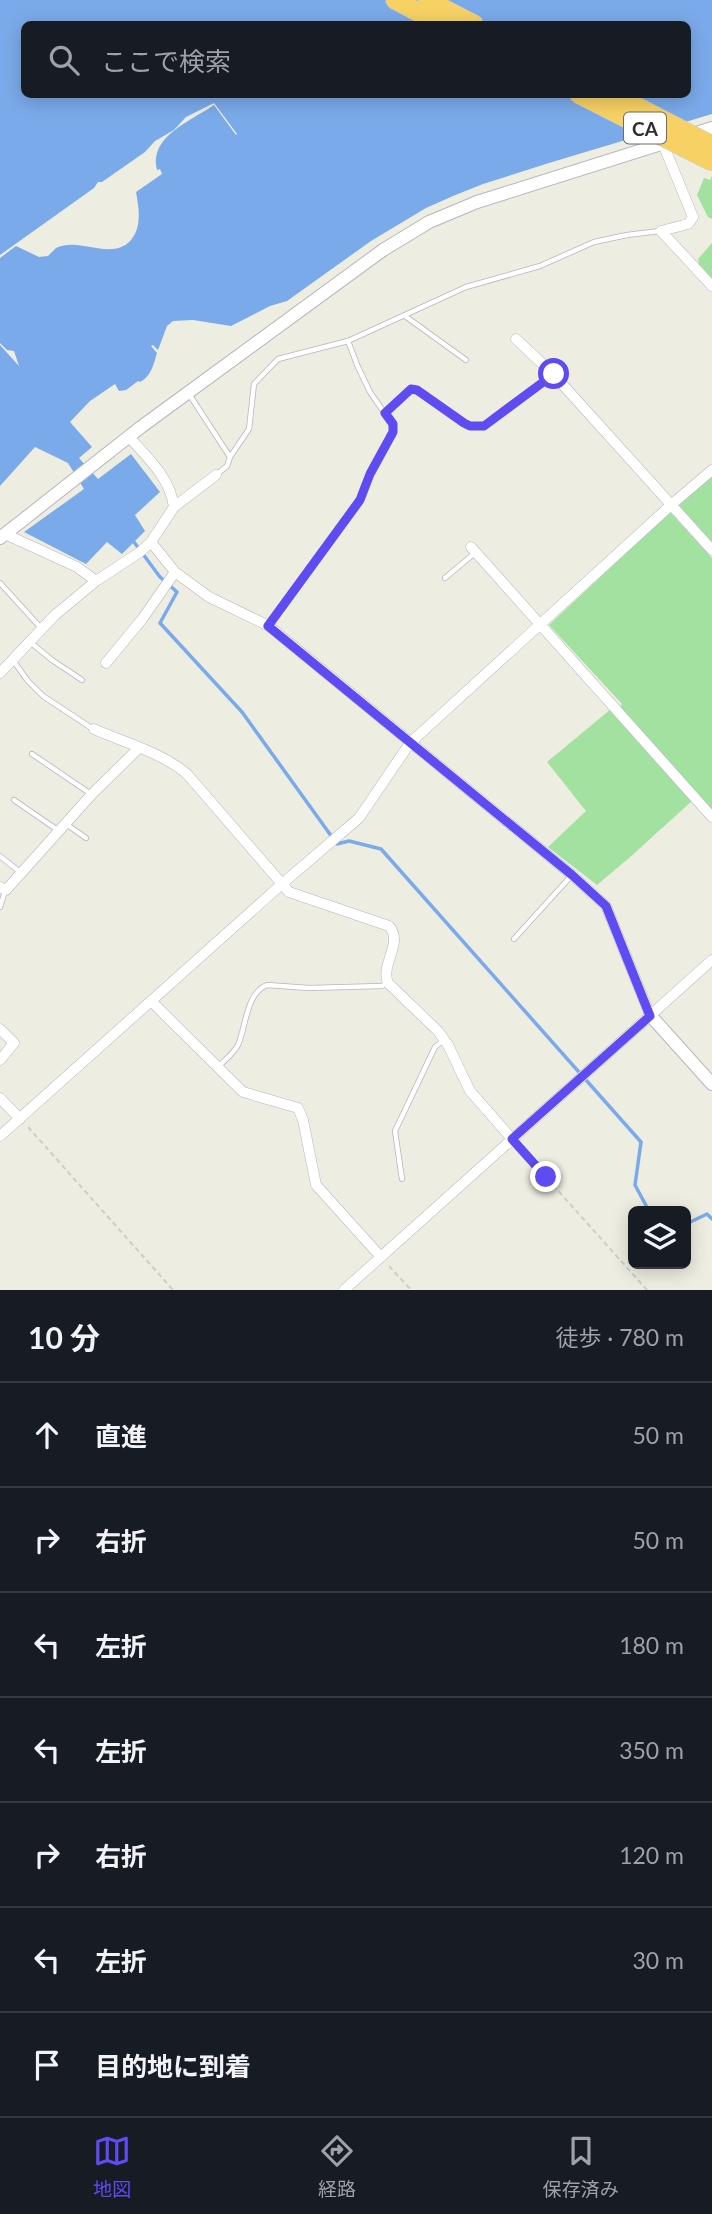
<!DOCTYPE html>
<html lang="ja">
<meta charset="utf-8">
<style>
body{margin:0;font-family:Lato,"Noto Sans JP",sans-serif;background:#242831;color:#f1f3f6}
.controls{position:absolute;right:21px;bottom:21px;display:grid;overflow:hidden;border-radius:10px;box-shadow:0 4px 18px #0003}
.controls button{width:63px;height:63px;display:grid;place-items:center;padding:0;border:0;border-bottom:2px solid #363941;background:#171b24;color:#f1f3f6;font:35px sans-serif}
.stop{position:absolute;width:21px;height:21px;margin:-16px;border:5px solid #5f4bf2;border-radius:50%;background:#fff}
.stop.end{background:#5f4bf2;border-color:#fff;box-shadow:0 2px 7px #0008}
.list{margin:0;padding:0;list-style:none}
h2{display:flex;justify-content:space-between;align-items:center;height:91px;margin:0;padding:0 28px;font-size:30px}
h2 small{font-size:23px;font-weight:400;color:#9ea1a6}
.list li{display:grid;grid-template-columns:46px 1fr auto;gap:21px;align-items:center;box-sizing:border-box;height:105px;padding:0 28px;border-top:2px solid #363941}
.list b{display:block;font-size:26px;white-space:nowrap}
.list em{font-size:23px;font-style:normal;color:#9ea1a6}
.icon{flex:none;width:38px;height:38px;fill:none;stroke:currentColor;stroke-width:2;stroke-linecap:round;stroke-linejoin:round}
.map{position:relative;flex:none;width:712px;height:1290px;overflow:hidden}
.search{position:absolute;background:#171b24;box-shadow:0 4px 18px #0003;left:21px;right:21px;top:21px;height:77px;display:flex;align-items:center;gap:18px;box-sizing:border-box;padding:0 24px;border-radius:10px;color:#9ea1a6;font-size:26px}
.sheet{height:826px;background:#171b24}
nav{display:flex;justify-content:space-around;align-items:center;box-sizing:border-box;height:98px;border-top:2px solid #363941;background:#171b24;font-size:19px;color:#9ea1a6}
nav a{display:grid;justify-items:center;gap:4px}
nav .on{color:#5f4bf2}
.map>svg:first-child{display:block}
</style>
<div class="map">
<svg width="712" height="1290" viewBox="0 0 712 1290">
<rect width="100%" height="100%" fill="#eeede1"/>
<path fill="#a3e1a1" d="M 712,176 L 712,219 L 708,217 L 697,195 L 704,178 L 710,180 Z
M 712,243 L 712,281 L 700,269 L 698,259 Z
M 712,475 L 712,545 L 676,506 Z
M 670,512 L 712,558 L 712,810 L 619,709 L 622,704 L 549,625 Z
M 611,709 L 693,800 L 629,858 L 597,885 L 548,847 L 586,811 L 547,762 Z"/>
<path fill="#7baaea" fill-rule="evenodd" d="M 0,0 L 712,0 L 712,114 L 549,163 L 483,184 L 453,196 L 426,208 L 371,241 L 287,301 L 270,306 L 231,326 L 193,320 L 173,321 L 167,326 L 158,350 L 153,345 L 151,346 L 157,353 C 154,363 151,377 140,382 L 138,381 L 126,390 L 119,391 L 115,384 L 90,401 L 70,422 L 92,447 L 79,458 L 98,479 L 131,454 L 160,492 L 135,515 L 145,531 L 122,554 L 107,542 L 86,564 L 24,532 L 84,489 L 68,463 L 35,447 L 0,486 L 0,345 L 19,366 L 14,351 L 7,350 L 0,343 L 0,258 L 16,246 L 39,257 L 48,256 C 49,255 55,249 56,248 C 80,236 111,262 131,240 C 142,227 139,208 136,192 L 162,174 L 160,169 L 157,170 C 148,136 193,120 214,105 L 236,135 L 237,134 L 214,103 L 186,117 L 174,130 L 155,141 L 145,152 L 102,182 L 98,182 L 94,188 L 0,255 ZM 24,24 L 688,24 L 688,94 L 24,94 Z"/>
<g fill="none" stroke-linecap="round" stroke-linejoin="round">
<path stroke="#7baaea" stroke-width="3.5" d="M 134,542 L 160,577 L 177,592 L 160,623 L 242,712 L 337,844 L 349,841 L 381,849 L 641,1142 L 635,1185 L 649,1211
M 686,1224 L 707,1214 L 712,1219"/>
<g stroke="#b6b5c0" stroke-width="6">
<path id="service" d="M 405,316 L 466,360
M 189,394 L 230,457
M 385,413 L 413,388 L 464,423 L 470,426 L 484,426 L 553,375
M 216,475 L 227,466 L 230,457 L 249,429 L 254,384 L 278,359 L 348,341 L 466,287 L 540,266 L 594,242 L 627,235 L 660,231
M 445,578 L 476,552
M 0,583 L 41,628
M 269,626 L 360,500 L 370,474 L 393,432 L 392,424 L 370,392 L 358,367 L 348,341
M 30,642 L 52,660 L 82,680
M 13,660 L 27,680 L 43,696 L 93,729
M 32,754 L 91,794
M 14,800 L 59,831
M 66,824 L 86,838
M 0,856 L 20,872
M 0,907 L 5,891
M 514,939 L 572,875
M 219,1066 C 226,1059 233,1054 238,1045 C 246,1027 246,993 267,985 L 309,988 L 382,986 L 387,983
M 402,1179 L 395,1131 L 435,1047 L 444,1040"/>
</g>
<g stroke="#b6b5c0" stroke-width="11">
<path id="minor" d="M 661,231 L 688,224 L 693,217 L 663,144
M 661,231 L 712,286
M 516,339 L 554,375 L 712,550
M 129,437 C 148,458 170,478 174,507
M 5,534 L 77,567 L 96,581
M 151,542 L 175,572 L 209,597 L 269,626 L 572,875 L 606,906 L 650,1015
M 471,547 L 712,817
M 106,663 L 143,618 L 175,572
M 0,673 L 55,615 L 96,581 L 140,552 L 151,542 L 174,507 L 216,475
M 94,729 C 125,743 161,752 187,774 L 289,892 L 389,926 C 404,943 380,964 388,983 L 438,1031 L 448,1045 L 470,1091 L 512,1139
M 0,887 L 6,890 L 92,794 L 138,749
M 151,1001 L 243,1092 L 298,1108 L 303,1120 L 316,1185 L 381,1257
M 0,1029 L 14,1043 L 0,1060
M 0,1098 L 20,1119
M 0,1136 L 283,883 L 359,818 L 410,743 L 671,505 L 712,470
M 344,1290 L 712,960"/>
</g>
<g stroke="#b6b5c0" stroke-width="14">
<path id="tertiary" d="M 0,538 L 141,427 L 383,250 L 429,222 L 477,202 L 712,128
M 650,1015 L 712,1084"/>
</g>
<g stroke="#cdcdcd" stroke-width="19">
<path id="motorway" d="M 395,0 L 440,24
M 427,0 L 474,24"/>
</g>
<path stroke="#cdcdcd" stroke-width="2" stroke-dasharray="5 3.5" stroke-linecap="butt" d="M 28,1127 L 173,1290
M 519,1147 L 647,1290
M 389,1266 L 411,1290"/>
<use href="#service" stroke="#fff" stroke-width="4.5"/>
<use href="#minor" stroke="#fff" stroke-width="10"/>
<use href="#tertiary" stroke="#fff" stroke-width="12"/>
<use href="#motorway" stroke="#f7d164" stroke-width="18"/>
<g stroke="#cdcdcd" stroke-width="19" stroke-linecap="butt">
<path id="motorway-bridge" d="M 578,94 L 712,162
M 613,94 L 712,145"/>
</g>
<use href="#motorway-bridge" stroke="#f7d164" stroke-width="18"/>
</g>
<g fill="none" stroke-linecap="round" stroke-linejoin="round">
<path stroke="#5f4bf2" stroke-width="9" d="M 546,1177 L 512,1139 L 650,1016 L 606,906 L 572,875 L 268,626 L 360,500 L 370,474 L 393,432 L 393,424 L 385,413 L 411,389 L 417,390 L 464,423 L 470,426 L 484,426 L 554,374"/>
</g>
<g text-anchor="middle" dominant-baseline="central" stroke-width="5" stroke-linejoin="round" paint-order="stroke">
<rect fill="#fff" stroke="#6d6d6d" stroke-width="2" x="624" y="112.5" width="42" height="31" rx="5"/>
<g font-size="19" font-weight="bold" fill="#2e2e2e">
<text x="645" y="128">CA</text>
</g>
</g>
</svg>
<div class="controls">
<button><svg class="icon" aria-label="layers" viewBox="0 0 24 24"><path d="M12 4l9 5-9 5-9-5zM3 14l9 5 9-5"/></svg></button>
</div>
<div class="stop" style="left:554px;top:374px"></div>
<div class="stop end" style="left:546px;top:1177px"></div>
<div class="search"><svg class="icon" aria-label="search" viewBox="0 0 24 24"><circle cx="10" cy="10" r="6"/><path d="M15 15l6 6"/></svg>ここで検索</div>
</div>
<section class="sheet">
<h2>10 分<small>徒歩 · 780 m</small></h2>
<ul class="list">
<li><svg class="icon" aria-label="ahead" viewBox="0 0 24 24"><path d="M12 20V5M6 11l6-6 6 6"/></svg><div><b>直進</b></div><em>50 m</em></li>
<li><svg class="icon" aria-label="right" viewBox="0 0 24 24"><path d="M7 20v-9h11M14 6l5 5-5 5"/></svg><div><b>右折</b></div><em>50 m</em></li>
<li><svg class="icon" aria-label="left" viewBox="0 0 24 24"><path d="M17 20v-9H6M10 6l-5 5 5 5"/></svg><div><b>左折</b></div><em>180 m</em></li>
<li><svg class="icon" aria-label="left" viewBox="0 0 24 24"><path d="M17 20v-9H6M10 6l-5 5 5 5"/></svg><div><b>左折</b></div><em>350 m</em></li>
<li><svg class="icon" aria-label="right" viewBox="0 0 24 24"><path d="M7 20v-9h11M14 6l5 5-5 5"/></svg><div><b>右折</b></div><em>120 m</em></li>
<li><svg class="icon" aria-label="left" viewBox="0 0 24 24"><path d="M17 20v-9H6M10 6l-5 5 5 5"/></svg><div><b>左折</b></div><em>30 m</em></li>
<li><svg class="icon" aria-label="arrive" viewBox="0 0 24 24"><path d="M6 21V4h12l-3 4 3 4H6"/></svg><div><b>目的地に到着</b></div></li>
</ul>
</section>
<nav>
<a class="on"><svg class="icon" aria-label="map" viewBox="0 0 24 24"><path d="M3 6l6-2 6 2 6-2v14l-6 2-6-2-6 2zM9 4v14M15 6v14"/></svg>地図</a>
<a><svg class="icon" aria-label="directions" viewBox="0 0 24 24"><path d="M12 3l9 9-9 9-9-9zM9 14v-3h6M13 9l2 2-2 2"/></svg>経路</a>
<a><svg class="icon" aria-label="saved" viewBox="0 0 24 24"><path d="M7 4h10v16l-5-4-5 4z"/></svg>保存済み</a>
</nav>
